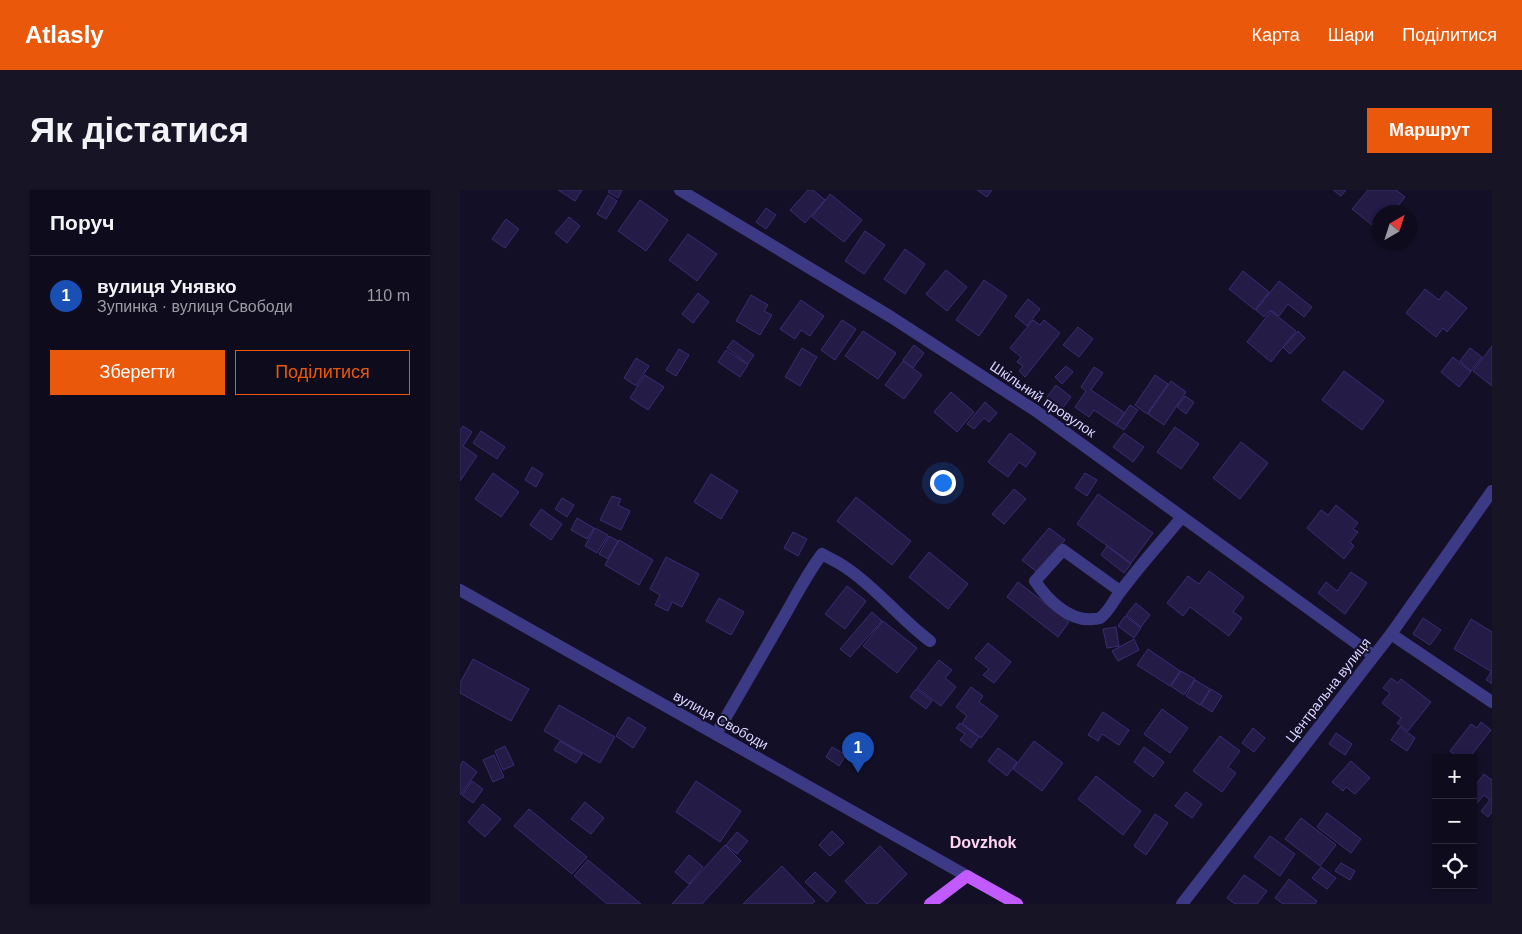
<!DOCTYPE html>
<html lang="uk">
<meta charset="utf-8">
<style>
body{margin:0;font-family:Helvetica,sans-serif;background:#171425;color:#f1f3f6}
.controls{position:absolute;right:15px;bottom:15px;display:grid;overflow:hidden;border-radius:0px;box-shadow:0 1px 4px #0004}
.controls button{width:45px;height:45px;display:grid;place-items:center;padding:0;border:0;border-bottom:1px solid #2e2b3b;background:#0e0b1c;color:#f1f3f6;font:25px sans-serif}
.compass{position:absolute;left:912px;top:15px;width:45px;height:45px;border-radius:50%;background:#0e0b1c;box-shadow:0 1px 4px #0004;rotate:39deg}
.you{position:absolute;left:482px;top:292px;width:18px;height:18px;margin:-12px;border:4px solid #fff;border-radius:50%;background:#1a73e8;box-shadow:0 0 0 8px #1a73e833}
.badge{display:grid;place-items:center;width:32px;height:32px;border-radius:50%;background:#ea580c;color:#fff;font-size:16px;font-weight:700}
.pin{position:absolute;translate:-50% -41px;filter:drop-shadow(0 1px 2px #0008)}
.pin::after{content:'';position:absolute;top:26px;width:18px;height:15px;background:inherit;clip-path:polygon(0 0,100% 0,50% 100%)}
.list{margin:0;padding:0;list-style:none}
h2{display:flex;justify-content:space-between;align-items:center;height:65px;margin:0;padding:0 20px;font-size:21px}
h2 small{font-size:16px;font-weight:400;color:#9b9ba3}
.list li{display:grid;grid-template-columns:32px 1fr auto;gap:15px;align-items:center;box-sizing:border-box;height:80px;padding:0 20px;border-top:1px solid #2e2b3b}
.list b{display:block;font-size:19px;white-space:nowrap}
.list p{margin:0;font-size:16px;white-space:nowrap;color:#9b9ba3}
.list em{font-size:16px;font-style:normal;color:#9b9ba3}
.actions{display:flex;gap:10px;padding:15px 20px}
.actions a{flex:1;padding:11px 0;border:1px solid #ea580c;border-radius:0px;text-align:center;font-size:18px;color:#ea580c}
.actions .main{background:#ea580c;color:#fff}
.icon{flex:none;width:28px;height:28px;fill:none;stroke:currentColor;stroke-width:2;stroke-linecap:round;stroke-linejoin:round}
.map{position:relative;flex:none;width:1032px;height:714px;overflow:hidden;border-radius:0px}
header{display:flex;align-items:center;gap:30px;box-sizing:border-box;height:70px;padding:0 25px;background:#ea580c;color:#fff}
header strong{font-size:24px}
nav{display:flex;gap:28px;margin-inline-start:auto;font-size:18px}
.intro{display:flex;align-items:center;justify-content:space-between;box-sizing:border-box;height:120px;padding:0 30px}
h1{margin:0;font-size:35px}
.button{padding:12px 22px;border-radius:0px;background:#ea580c;color:#fff;font-size:18px;font-weight:700}
main{display:flex;gap:30px;padding:0 30px}
aside{flex:1;background:#0e0b1c;border-radius:0px;box-shadow:0 1px 4px #0004}
.map>svg:first-child{display:block}
</style>
<header>
<strong>Atlasly</strong>
<nav><a>Карта</a><a>Шари</a><a>Поділитися</a></nav>
</header>
<div class="intro"><h1>Як дістатися</h1><a class="button">Маршрут</a></div>
<main>
<aside>
<h2>Поруч<small></small></h2>
<ul class="list">
<li><span class="badge" style="background:#1a4fb4">1</span><div><b>вулиця Унявко</b><p>Зупинка · вулиця Свободи</p></div><em>110 m</em></li>
</ul>
<div class="actions"><a class="main">Зберегти</a><a>Поділитися</a></div>
</aside>
<div class="map">
<svg width="1032" height="714" viewBox="0 0 1032 714">
<rect width="100%" height="100%" fill="#130f26"/>
<path fill="#241b47" stroke="#3b2d73" d="M 98,0 L 122,0 L 115,11 Z
M 149,0 L 162,0 L 158,8 L 148,2 Z
M 348,0 L 353,0 L 365,10 L 345,33 L 330,20 Z
M 517,0 L 532,0 L 527,7 Z
M 873,0 L 886,0 L 881,6 Z
M 908,0 L 936,0 L 945,7 L 933,22 L 919,22 L 919,25 L 912,35 L 892,19 Z
M 370,4 L 402,30 L 384,52 L 352,27 Z
M 148,5 L 157,11 L 146,29 L 137,24 Z
M 180,10 L 208,30 L 186,61 L 158,41 Z
M 306,18 L 316,25 L 306,39 L 296,32 Z
M 109,27 L 120,36 L 107,53 L 95,43 Z
M 46,29 L 59,39 L 45,58 L 32,49 Z
M 405,41 L 425,55 L 404,84 L 385,71 Z
M 228,44 L 257,64 L 237,91 L 209,70 Z
M 445,59 L 465,74 L 445,104 L 424,89 Z
M 486,80 L 507,97 L 487,121 L 466,104 Z
M 783,81 L 809,102 L 795,120 L 769,99 Z
M 524,90 L 547,106 L 519,146 L 496,130 Z
M 819,91 L 852,117 L 844,127 L 828,114 L 819,126 L 810,120 L 804,127 L 796,120 Z
M 965,99 L 979,110 L 986,101 L 1007,118 L 987,142 L 983,138 L 976,147 L 946,123 Z
M 238,103 L 249,112 L 233,133 L 222,124 Z
M 291,105 L 308,115 L 304,121 L 312,125 L 300,145 L 276,131 Z
M 568,109 L 580,119 L 567,136 L 555,126 Z
M 341,110 L 364,126 L 350,146 L 341,140 L 335,149 L 320,139 Z
M 811,121 L 836,141 L 811,172 L 787,152 Z
M 382,130 L 396,139 L 375,170 L 361,160 Z
M 573,130 L 580,135 L 584,130 L 600,143 L 565,187 L 559,181 L 563,176 L 557,172 L 561,167 L 550,158 Z
M 618,137 L 633,149 L 619,167 L 603,155 Z
M 403,141 L 436,163 L 418,189 L 385,166 Z
M 838,141 L 845,148 L 830,164 L 823,157 Z
M 273,150 L 294,165 L 288,174 L 267,158 Z
M 454,155 L 464,163 L 453,178 L 443,170 Z
M 1032,156 L 1032,196 L 1013,181 Z
M 342,158 L 357,167 L 340,196 L 325,187 Z
M 1010,158 L 1022,167 L 1011,181 L 1000,171 Z
M 219,159 L 229,165 L 216,186 L 206,180 Z
M 266,160 L 288,175 L 280,187 L 258,172 Z
M 993,167 L 1011,182 L 999,197 L 981,182 Z
M 176,168 L 189,176 L 176,196 L 164,188 Z
M 443,171 L 462,185 L 444,209 L 425,195 Z
M 606,176 L 613,182 L 602,194 L 595,187 Z
M 634,177 L 643,183 L 631,200 L 665,223 L 656,235 L 634,220 L 629,227 L 615,217 L 626,201 L 621,197 Z
M 884,181 L 924,211 L 902,240 L 862,210 Z
M 185,185 L 204,197 L 188,220 L 170,208 Z
M 695,185 L 708,194 L 687,224 L 675,215 Z
M 711,191 L 726,202 L 704,235 L 688,224 Z
M 596,195 L 611,207 L 599,223 L 584,211 Z
M 491,202 L 514,222 L 497,242 L 474,222 Z
M 725,206 L 734,212 L 726,224 L 717,217 Z
M 525,212 L 537,223 L 529,232 L 524,228 L 514,239 L 507,234 Z
M 670,215 L 678,220 L 664,240 L 656,235 Z
M 3,236 L 12,242 L 3,256 L 17,266 L 0,291 L 0,240 Z
M 715,237 L 739,254 L 721,279 L 697,262 Z
M 21,241 L 45,257 L 37,269 L 13,253 Z
M 550,243 L 576,263 L 566,277 L 559,272 L 548,287 L 528,272 Z
M 664,243 L 684,257 L 673,272 L 653,257 Z
M 781,252 L 808,273 L 780,309 L 753,288 Z
M 72,277 L 83,284 L 76,297 L 65,290 Z
M 33,283 L 59,302 L 41,327 L 15,309 Z
M 625,283 L 637,290 L 627,306 L 615,298 Z
M 251,284 L 278,301 L 261,329 L 234,312 Z
M 554,299 L 566,309 L 544,334 L 532,324 Z
M 638,304 L 693,343 L 671,373 L 617,334 Z
M 152,306 L 161,309 L 158,315 L 170,321 L 161,340 L 140,330 Z
M 396,307 L 451,351 L 432,375 L 377,331 Z
M 102,308 L 114,315 L 107,327 L 95,319 Z
M 876,315 L 898,333 L 893,339 L 898,342 L 890,352 L 894,356 L 884,369 L 847,338 L 861,320 L 868,325 Z
M 81,319 L 102,334 L 91,350 L 70,335 Z
M 117,328 L 134,338 L 127,349 L 111,340 Z
M 135,338 L 148,345 L 137,363 L 125,356 Z
M 589,338 L 605,350 L 578,383 L 562,370 Z
M 333,342 L 347,349 L 338,366 L 324,358 Z
M 149,346 L 158,351 L 148,369 L 139,364 Z
M 159,350 L 193,370 L 179,395 L 145,375 Z
M 647,356 L 671,374 L 664,383 L 641,365 Z
M 469,362 L 508,394 L 488,419 L 449,387 Z
M 206,367 L 239,384 L 222,417 L 212,412 L 208,421 L 195,415 L 200,405 L 190,399 Z
M 749,381 L 784,407 L 773,422 L 782,428 L 769,446 L 730,417 L 723,426 L 707,413 L 728,386 L 739,394 Z
M 891,382 L 907,393 L 885,424 L 858,403 L 866,392 L 877,401 Z
M 558,392 L 609,432 L 598,447 L 547,407 Z
M 387,396 L 406,411 L 385,439 L 365,424 Z
M 259,408 L 284,422 L 271,445 L 246,431 Z
M 676,413 L 690,425 L 681,437 L 666,425 Z
M 412,422 L 422,431 L 390,467 L 380,459 Z
M 665,426 L 681,438 L 674,448 L 658,436 Z
M 963,428 L 981,440 L 970,455 L 953,444 Z
M 1011,429 L 1032,442 L 1032,482 L 994,459 Z
M 423,431 L 457,458 L 437,483 L 403,456 Z
M 656,437 L 659,456 L 647,458 L 643,439 Z
M 674,449 L 679,460 L 658,471 L 652,461 Z
M 528,453 L 551,472 L 534,493 L 523,485 L 529,479 L 515,468 Z
M 688,459 L 720,481 L 710,496 L 677,475 Z
M 13,469 L 69,499 L 51,531 L 0,503 L 0,493 Z
M 479,470 L 492,480 L 485,488 L 496,497 L 481,516 L 457,498 Z
M 721,481 L 735,489 L 724,505 L 711,496 Z
M 1031,482 L 1032,482 L 1032,494 L 1026,490 Z
M 931,488 L 938,493 L 941,489 L 971,512 L 948,541 L 937,533 L 941,528 L 922,513 L 930,503 L 923,498 Z
M 735,490 L 750,499 L 740,515 L 726,506 Z
M 511,497 L 523,506 L 519,512 L 538,526 L 521,548 L 502,533 L 507,526 L 496,517 Z
M 456,499 L 472,511 L 466,519 L 450,507 Z
M 751,499 L 762,506 L 752,522 L 741,515 Z
M 99,515 L 155,547 L 140,573 L 84,541 Z
M 702,519 L 728,538 L 710,563 L 684,544 Z
M 643,522 L 669,540 L 659,555 L 642,544 L 638,551 L 628,545 Z
M 168,527 L 186,538 L 173,558 L 156,546 Z
M 1021,532 L 1031,540 L 1009,568 L 999,568 L 990,561 L 1011,534 L 1017,538 Z
M 500,533 L 519,547 L 511,558 L 500,550 L 505,544 L 496,538 Z
M 940,537 L 955,548 L 947,561 L 931,550 Z
M 793,538 L 805,548 L 794,562 L 782,553 Z
M 876,543 L 892,554 L 885,565 L 869,554 Z
M 760,546 L 780,561 L 768,577 L 776,583 L 762,602 L 733,581 Z
M 100,551 L 122,564 L 116,573 L 94,560 Z
M 574,551 L 603,573 L 582,601 L 553,579 Z
M 45,556 L 54,575 L 43,580 L 35,561 Z
M 372,557 L 386,565 L 379,576 L 366,567 Z
M 684,557 L 704,572 L 693,587 L 674,572 Z
M 538,558 L 557,572 L 547,586 L 528,571 Z
M 34,565 L 44,587 L 33,592 L 23,570 Z
M 3,571 L 17,582 L 0,605 L 0,576 Z
M 891,571 L 910,588 L 895,604 L 886,597 L 883,601 L 872,592 Z
M 1024,584 L 1032,590 L 1032,622 L 1028,627 L 1021,621 L 1030,610 L 1024,605 L 1013,618 L 1013,598 Z
M 636,586 L 681,621 L 663,645 L 618,609 Z
M 12,591 L 23,599 L 13,613 L 2,605 Z
M 236,591 L 281,621 L 260,652 L 216,622 Z
M 726,602 L 742,614 L 732,628 L 715,616 Z
M 125,612 L 144,628 L 131,644 L 111,629 Z
M 23,614 L 41,629 L 25,647 L 8,632 Z
M 69,619 L 127,667 L 112,684 L 54,636 Z
M 867,623 L 901,649 L 891,663 L 857,637 Z
M 695,624 L 708,633 L 686,665 L 674,656 Z
M 841,628 L 876,655 L 860,676 L 825,649 Z
M 372,641 L 384,653 L 370,666 L 359,655 Z
M 277,642 L 288,651 L 277,664 L 266,655 Z
M 810,646 L 835,664 L 820,686 L 794,667 Z
M 265,655 L 281,671 L 242,714 L 212,714 Z
M 420,656 L 447,684 L 417,714 L 407,714 L 385,691 Z
M 229,665 L 243,677 L 229,694 L 215,682 Z
M 128,670 L 181,714 L 147,714 L 114,686 Z
M 881,673 L 895,681 L 890,690 L 875,681 Z
M 322,676 L 355,711 L 352,714 L 283,714 Z
M 861,677 L 876,688 L 867,699 L 852,688 Z
M 355,682 L 376,702 L 367,712 L 345,692 Z
M 784,685 L 807,701 L 797,714 L 775,714 L 767,708 Z
M 829,689 L 857,711 L 855,714 L 823,714 L 815,708 Z"/>
<g fill="none" stroke-linecap="round" stroke-linejoin="round">
<path stroke="#3d3a85" stroke-width="12" d="M 220,0 L 431,127 L 576,221 L 914,466
M 660,401 L 603,360 L 575,391 C 587,409 609,432 633,429 C 635,429 638,429 640,428 C 649,422 654,409 661,401 C 680,375 702,351 722,327
M 931,444 L 1032,512
M 256,544 C 278,507 300,468 322,430 C 335,408 346,385 362,364 C 369,368 378,372 385,377 C 416,397 440,429 470,451
M 722,714 L 931,444 L 1032,301"/>
<path stroke="#3d3a85" stroke-width="12" d="M 0,400 L 507,686"/>
<path stroke="#c25bff" stroke-width="12" d="M 470,714 L 507,686 L 557,714"/>
</g>
<g text-anchor="middle" dominant-baseline="central" stroke-width="4" stroke-linejoin="round" paint-order="stroke">
<g font-size="14" fill="#d9d4ff" stroke="#130f26">
<text transform="translate(583 209) rotate(34)">Шкільний провулок</text>
<text transform="translate(868 500) rotate(-52)">Центральна вулиця</text>
<text transform="translate(261 530) rotate(29)">вулиця Свободи</text>
</g>
<g font-size="16" font-weight="bold" fill="#ffd6f0" stroke="#130f26">
<text x="523" y="652">Dovzhok</text>
</g>
</g>
</svg>
<div class="controls">
<button>+</button>
<button>−</button>
<button><svg class="icon" aria-label="locate" viewBox="0 0 24 24"><circle cx="12" cy="12" r="6"/><path d="M12 2v4M12 18v4M2 12h4M18 12h4"/></svg></button>
</div>
<svg class="compass" viewBox="-18 -18 36 36"><path d="M0-13l5 13h-10z" fill="#e53935"/><path d="M0 13l5-13h-10z" fill="#9b9ba3"/></svg>
<div class="you"></div>
<div class="pin badge" style="left:398px;top:583px;background:#1a4fb4">1</div>
</div>
</main>
